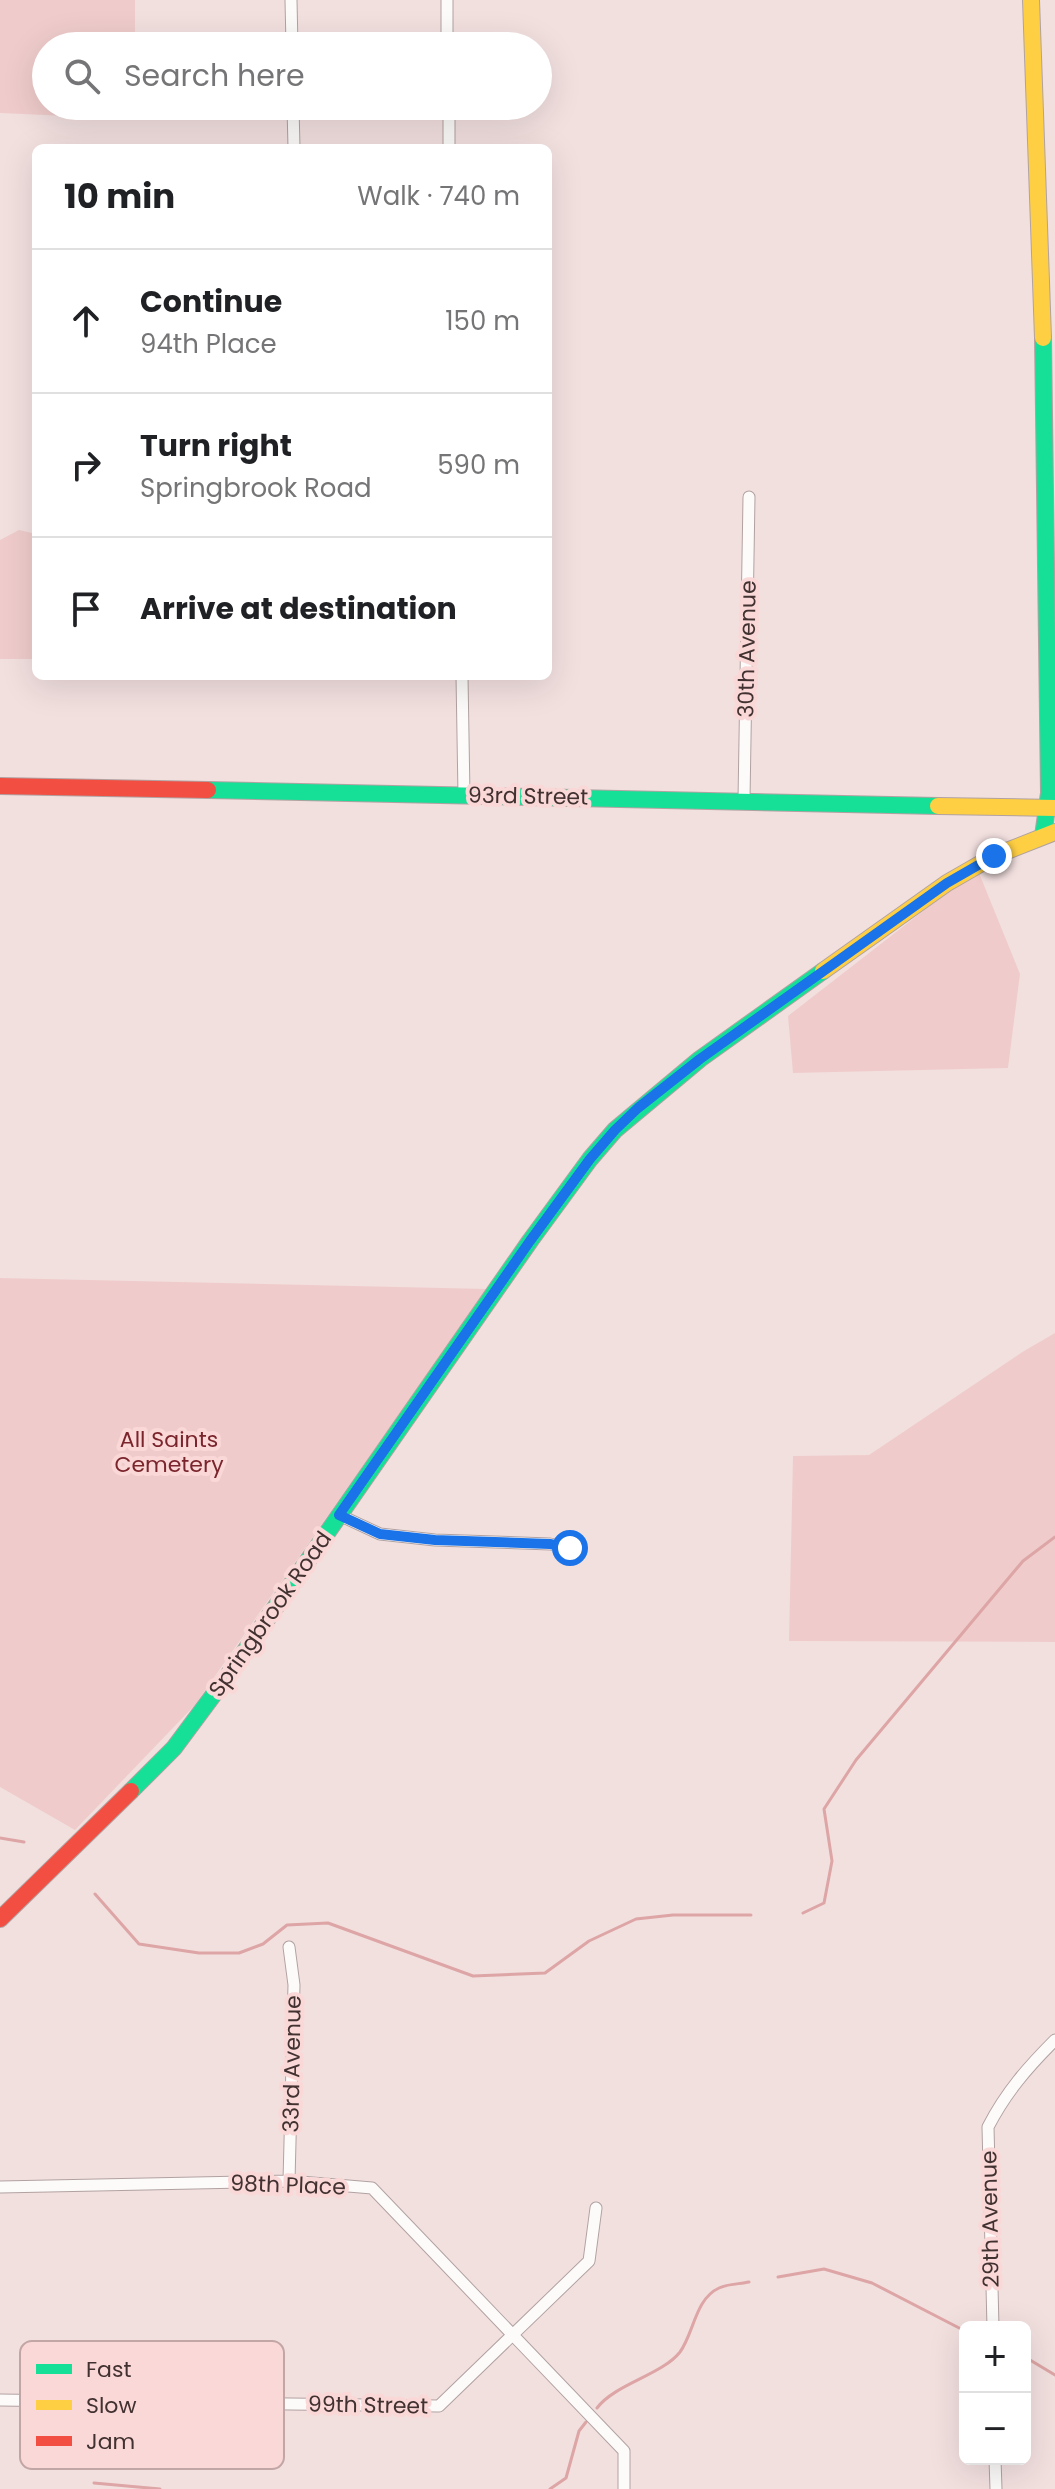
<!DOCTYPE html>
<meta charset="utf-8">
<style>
body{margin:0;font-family:Poppins,sans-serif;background:#f2f2f2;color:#202124}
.controls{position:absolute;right:24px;bottom:24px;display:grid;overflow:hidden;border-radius:12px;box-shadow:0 8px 32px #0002}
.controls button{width:72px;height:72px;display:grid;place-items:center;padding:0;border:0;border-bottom:2px solid #e0e0e0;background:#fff;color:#202124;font:40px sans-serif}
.stop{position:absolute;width:24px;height:24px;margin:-18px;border:6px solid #1a73e8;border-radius:50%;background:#fff}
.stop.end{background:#1a73e8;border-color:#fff;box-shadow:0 2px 8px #0008}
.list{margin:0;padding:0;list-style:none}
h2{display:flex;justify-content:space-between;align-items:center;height:104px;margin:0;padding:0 32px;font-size:34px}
h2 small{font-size:26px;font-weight:400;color:#757577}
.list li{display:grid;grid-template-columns:52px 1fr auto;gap:24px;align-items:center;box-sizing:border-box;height:144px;padding:0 32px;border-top:2px solid #e0e0e0}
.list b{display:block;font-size:30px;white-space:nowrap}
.list p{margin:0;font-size:26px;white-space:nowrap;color:#757577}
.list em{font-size:26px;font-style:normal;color:#757577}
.icon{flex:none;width:44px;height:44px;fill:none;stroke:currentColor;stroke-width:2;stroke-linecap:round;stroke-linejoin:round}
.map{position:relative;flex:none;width:1055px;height:2489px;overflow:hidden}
.search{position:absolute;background:#fff;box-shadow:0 8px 32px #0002;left:32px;top:32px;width:520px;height:88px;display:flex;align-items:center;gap:20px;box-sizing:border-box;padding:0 28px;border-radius:44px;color:#757577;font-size:30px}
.panel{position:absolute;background:#fff;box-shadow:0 8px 32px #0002;left:32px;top:144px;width:520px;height:536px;border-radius:12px}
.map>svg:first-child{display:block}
</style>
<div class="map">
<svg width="1055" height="2489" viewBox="0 0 1055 2489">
<rect width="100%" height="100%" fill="#f2e0df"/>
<path fill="#efcccb" d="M 0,0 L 135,0 L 135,46 L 46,46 L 46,106 L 135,106 L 135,119 L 0,113 Z
M 19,530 L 36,534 L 36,659 L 0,659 L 0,540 Z
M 979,873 L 1020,974 L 1008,1068 L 793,1073 L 788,1016 L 954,887 Z
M 0,1278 L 487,1289 L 194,1706 L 75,1830 L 0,1787 Z
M 1055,1333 L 1055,1642 L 789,1641 L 793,1456 L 869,1455 L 1024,1351 Z"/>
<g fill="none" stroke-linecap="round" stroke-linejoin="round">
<path stroke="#dda5a5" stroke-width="3" d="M 0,1838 L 24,1842
M 95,1894 L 139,1944 L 199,1953 L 239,1953 L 263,1944 L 287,1925 L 328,1923 L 473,1976 L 545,1973 L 589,1941 L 636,1919 L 673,1915 L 751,1915
M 803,1913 L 824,1903 L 832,1861 L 824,1809 L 856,1760 L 1023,1561 L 1055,1537
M 778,2277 L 824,2269 L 872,2283 L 965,2331
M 1025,2357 L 1055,2375
M 597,2408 C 615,2384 662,2375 680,2352 C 694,2333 695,2299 719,2288 C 727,2284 740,2284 749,2282
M 94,2483 L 160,2489
M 550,2489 L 566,2478 L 579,2431 L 586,2422"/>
<g stroke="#b1a2a1" stroke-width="13">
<path id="street" d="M 291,0 L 292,46
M 447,0 L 447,46
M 293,106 L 294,148
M 449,106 L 449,148
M 462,676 L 464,795
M 744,800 L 749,497
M 339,1515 L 380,1534 L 435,1540 L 550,1544 L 570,1548
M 289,2181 L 294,1985 L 289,1947
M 0,2187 L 289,2181 L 372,2188 L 624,2451 L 624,2489
M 993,2327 L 988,2127 C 1006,2092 1028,2067 1055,2040
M 0,2400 L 439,2406 L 589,2261 L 596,2208
M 995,2459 L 996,2489"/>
</g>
<g stroke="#b1a2a1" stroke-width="18">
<path id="fast" d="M 208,790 L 938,806
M 1043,836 L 1049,793 L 1043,338
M 131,1791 L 174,1748 L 229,1674 L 530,1241 L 590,1159 L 615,1130 L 700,1059 L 823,971"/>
</g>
<g stroke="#b1a2a1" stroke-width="18">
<path id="slow" d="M 1031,0 L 1043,338
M 938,806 L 1055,808
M 823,971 L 947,883 L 994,856 L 1055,832"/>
</g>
<g stroke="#b1a2a1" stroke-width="18">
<path id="jam" d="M 0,786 L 208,790
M 0,1919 L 131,1791"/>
</g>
<use href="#street" stroke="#fdfafa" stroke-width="11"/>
<use href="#fast" stroke="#16e098" stroke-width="16"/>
<use href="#slow" stroke="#ffcf43" stroke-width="16"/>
<use href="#jam" stroke="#f24e42" stroke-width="16"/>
</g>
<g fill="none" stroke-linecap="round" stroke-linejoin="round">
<path stroke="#1a73e8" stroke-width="10" d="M 570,1548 L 550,1544 L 435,1540 L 380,1534 L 339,1515 L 530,1241 L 590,1159 L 615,1130 L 638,1108 L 700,1059 L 947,883 L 994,856"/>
</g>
<g text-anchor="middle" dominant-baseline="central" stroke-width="8" stroke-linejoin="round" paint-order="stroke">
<g font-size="22" fill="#413130" stroke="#fad8d7">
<text transform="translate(747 649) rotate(-89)">30th Avenue</text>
<text transform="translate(528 796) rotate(1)">93rd Street</text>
<text transform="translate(270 1614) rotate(-55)">Springbrook Road</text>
<text transform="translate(292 2064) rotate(-89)">33rd Avenue</text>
<text transform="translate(288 2185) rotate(2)">98th Place</text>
<text transform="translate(990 2219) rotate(-91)">29th Avenue</text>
<text transform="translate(368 2405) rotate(1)">99th Street</text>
</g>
<g font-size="22" fill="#7a242c" stroke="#fad8d7">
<text x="169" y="1439">All Saints<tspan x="169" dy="25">Cemetery</tspan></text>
</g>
</g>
<rect x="20" y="2341" width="264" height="128" rx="12" fill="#fad8d7" stroke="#c2a6a5" stroke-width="2"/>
<rect x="36" y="2364" width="36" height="10" fill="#16e098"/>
<rect x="36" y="2400" width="36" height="10" fill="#ffcf43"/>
<rect x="36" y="2436" width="36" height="10" fill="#f24e42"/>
<g font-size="22" fill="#413130">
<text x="86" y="2377">Fast</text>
<text x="86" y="2413">Slow</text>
<text x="86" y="2449">Jam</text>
</g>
</svg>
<div class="controls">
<button>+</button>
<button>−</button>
</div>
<div class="stop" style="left:570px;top:1548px"></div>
<div class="stop end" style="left:994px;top:856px"></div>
<div class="search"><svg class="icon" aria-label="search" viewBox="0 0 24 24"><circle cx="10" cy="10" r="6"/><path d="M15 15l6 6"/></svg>Search here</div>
<section class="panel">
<h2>10 min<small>Walk · 740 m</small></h2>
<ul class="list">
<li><svg class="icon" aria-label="ahead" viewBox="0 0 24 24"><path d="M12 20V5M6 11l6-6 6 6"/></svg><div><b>Continue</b><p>94th Place</p></div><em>150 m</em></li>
<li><svg class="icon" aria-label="right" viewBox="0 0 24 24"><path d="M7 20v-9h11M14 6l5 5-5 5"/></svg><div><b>Turn right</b><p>Springbrook Road</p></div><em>590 m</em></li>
<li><svg class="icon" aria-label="arrive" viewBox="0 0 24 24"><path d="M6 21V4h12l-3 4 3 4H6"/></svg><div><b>Arrive at destination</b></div></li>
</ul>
</section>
</div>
